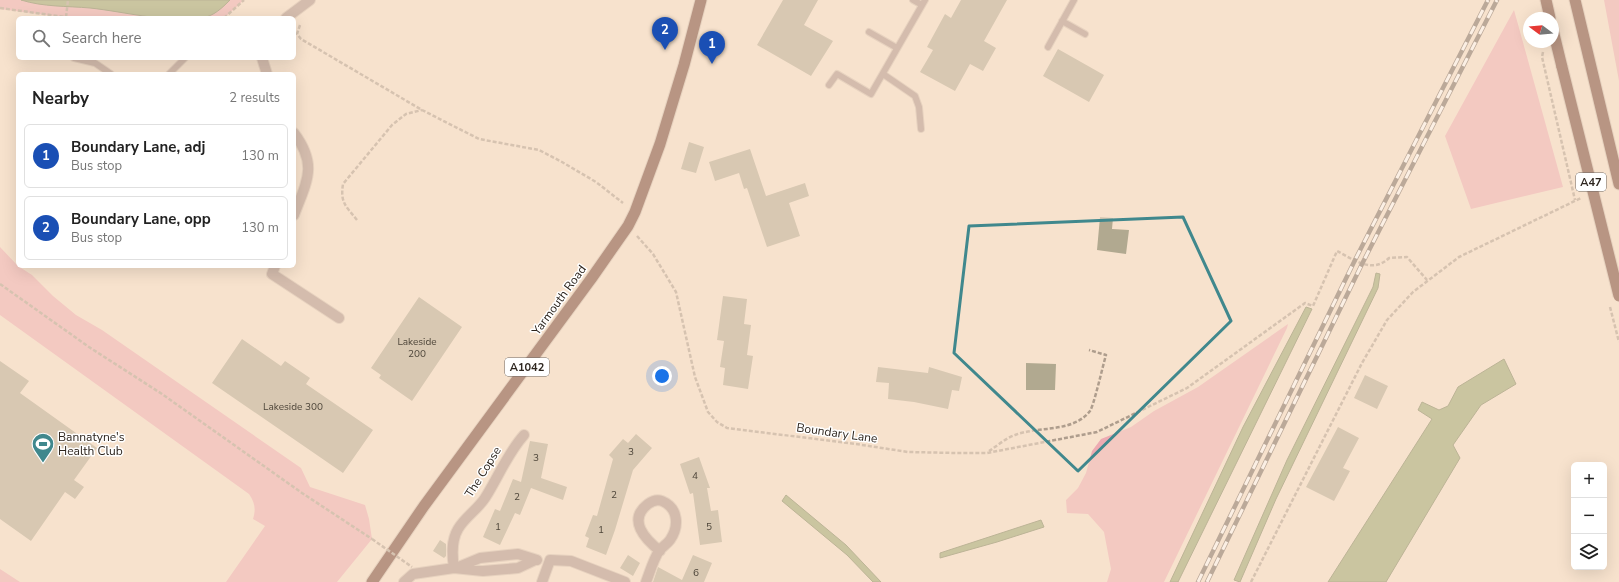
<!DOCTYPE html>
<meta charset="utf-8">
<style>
body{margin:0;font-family:"Nunito Sans",sans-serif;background:#f2f2f2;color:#222}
.controls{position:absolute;right:12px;bottom:12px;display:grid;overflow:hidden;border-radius:6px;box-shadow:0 4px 16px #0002}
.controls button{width:36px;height:36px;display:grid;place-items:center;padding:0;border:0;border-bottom:1px solid #e0e0e0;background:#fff;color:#222;font:20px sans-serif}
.compass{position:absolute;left:1523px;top:12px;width:36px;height:36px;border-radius:50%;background:#fff;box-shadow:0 4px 16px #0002;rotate:286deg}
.you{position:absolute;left:662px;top:376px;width:14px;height:14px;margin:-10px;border:3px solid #fff;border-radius:50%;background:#1a73e8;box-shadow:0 0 0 6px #1a73e833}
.badge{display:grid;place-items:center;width:26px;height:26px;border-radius:50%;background:#7c3aed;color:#fff;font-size:13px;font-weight:700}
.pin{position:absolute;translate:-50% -33px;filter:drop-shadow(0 1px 2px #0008)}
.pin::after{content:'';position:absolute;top:21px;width:14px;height:12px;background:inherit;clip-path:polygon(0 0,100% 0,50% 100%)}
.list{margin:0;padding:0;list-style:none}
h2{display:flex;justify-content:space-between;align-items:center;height:52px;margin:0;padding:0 16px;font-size:17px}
h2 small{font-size:13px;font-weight:400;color:#767676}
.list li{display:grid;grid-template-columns:26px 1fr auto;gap:12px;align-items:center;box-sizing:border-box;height:64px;margin:0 8px 8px;padding:0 8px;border:1px solid #e0e0e0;border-radius:6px}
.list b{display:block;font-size:15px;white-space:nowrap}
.list p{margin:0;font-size:13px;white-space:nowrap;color:#767676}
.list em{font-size:13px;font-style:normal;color:#767676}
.icon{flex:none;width:22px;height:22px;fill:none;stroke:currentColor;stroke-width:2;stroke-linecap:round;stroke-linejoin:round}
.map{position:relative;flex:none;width:1619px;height:582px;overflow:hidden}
.search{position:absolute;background:#fff;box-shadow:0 4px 16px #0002;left:16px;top:16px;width:280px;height:44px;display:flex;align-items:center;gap:10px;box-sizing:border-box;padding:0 14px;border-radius:6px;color:#767676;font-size:15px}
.panel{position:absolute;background:#fff;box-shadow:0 4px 16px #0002;left:16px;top:72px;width:280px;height:196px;border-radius:6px}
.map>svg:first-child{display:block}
</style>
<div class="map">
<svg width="1619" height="582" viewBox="0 0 1619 582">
<rect width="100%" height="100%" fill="#f7e2cd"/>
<path fill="#edabb2" d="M 0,0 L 244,0 L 224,18 L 71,18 L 0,9 Z
M 1604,0 L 1619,0 L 1619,81 Z
M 1514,10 L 1563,187 L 1471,209 L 1445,136 Z
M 0,247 L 18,266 L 32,275 L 53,296 L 76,315 L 102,330 L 301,468 L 310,487 L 365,505 L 369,519 L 372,539 L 337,582 L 226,582 L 265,526 L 253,519 C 256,509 255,503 249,494 L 0,315 Z
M 1288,324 L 1287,328 L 1164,582 L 1107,582 L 1111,569 L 1104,532 L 1088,514 L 1067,513 L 1066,500 L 1078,488 L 1086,473 L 1092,451 L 1101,439 L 1131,427 L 1154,411 L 1198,387 Z
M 0,569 L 20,582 L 0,582 Z"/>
<path fill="#93a269" stroke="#747c52" d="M 21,0 L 230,0 C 222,8 214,16 202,18 C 165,23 127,12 90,8 C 67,6 43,7 21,0 Z
M 1376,273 L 1380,274 L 1378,288 L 1276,499 L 1240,582 L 1234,580 L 1287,460 L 1373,287 Z
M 1306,307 L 1312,309 L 1178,582 L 1170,582 L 1243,427 Z
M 1504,359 L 1516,384 L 1481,405 L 1453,445 L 1460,458 L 1386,582 L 1328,582 L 1432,419 L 1418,410 L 1422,402 L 1439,410 L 1448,406 L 1458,387 Z
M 786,495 L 846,545 L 881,582 L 873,582 L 847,555 L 782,501 Z
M 1041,520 L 1044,527 L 997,542 L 940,558 L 940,553 Z"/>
<path fill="#b1a990" d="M 783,0 L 818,0 L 804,25 L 833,41 L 811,76 L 757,45 Z
M 961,0 L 1007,0 L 984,41 L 996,48 L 983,71 L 970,64 L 955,91 L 920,72 L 933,50 L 927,47 L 945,14 L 951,18 Z
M 1058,49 L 1104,75 L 1089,102 L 1043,76 Z
M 689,142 L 704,147 L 696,173 L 681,169 Z
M 750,149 L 766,196 L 805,183 L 809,196 L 789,203 L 800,236 L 767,247 L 747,188 L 744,189 L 739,173 L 715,181 L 709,162 Z
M 1100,217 L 1113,218 L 1112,229 L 1129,230 L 1126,254 L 1097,250 Z
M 723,296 L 747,299 L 744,324 L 751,325 L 747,355 L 753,356 L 748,389 L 723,385 L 725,368 L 720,367 L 724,341 L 717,340 Z
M 419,297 L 462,327 L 412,401 L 379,378 L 381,375 L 371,368 Z
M 242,339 L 281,366 L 285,361 L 310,378 L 306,384 L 373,430 L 343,473 L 212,383 Z
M 0,361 L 29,381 L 20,393 L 97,448 L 74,480 L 84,487 L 75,499 L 65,492 L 31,541 L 0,519 Z
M 1026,363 L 1056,364 L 1055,390 L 1026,390 Z
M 878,367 L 928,373 L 929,367 L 962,377 L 959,391 L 952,390 L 948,409 L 914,402 L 888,399 L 889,383 L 876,382 Z
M 1365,375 L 1388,386 L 1377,409 L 1354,398 Z
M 1338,427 L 1359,438 L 1343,468 L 1350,471 L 1334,501 L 1306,487 Z
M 636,434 L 652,448 L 633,470 L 615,530 L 606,555 L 586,547 L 589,538 L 585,536 L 593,515 L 597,516 L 613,459 L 609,455 L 623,439 L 628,443 Z
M 530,441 L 548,444 L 541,478 L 567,487 L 563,500 L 531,488 L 520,515 L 515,513 L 500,545 L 483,537 L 495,509 L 500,511 L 513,479 L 521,482 Z
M 699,457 L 710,488 L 707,488 L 711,511 L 718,510 L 722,542 L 700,545 L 693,493 L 690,494 L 680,464 Z
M 440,540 L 446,544 L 446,556 L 444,558 L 433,551 Z
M 628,555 L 640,563 L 633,576 L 620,568 Z
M 693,555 L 712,563 L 704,582 L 653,582 L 658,567 L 682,580 Z"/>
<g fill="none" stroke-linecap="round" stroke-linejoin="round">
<g stroke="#d3c0ae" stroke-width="8">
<path id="service" d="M 913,0 L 922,5
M 1062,21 L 1085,34
M 869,32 L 897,48
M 1048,47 L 1074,0
M 74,58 L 95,63 L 111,74
M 169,74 L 185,58
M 883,74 L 915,96 L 919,107 L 921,129
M 829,85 L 837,74 L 871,94 L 925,0"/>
</g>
<g stroke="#d3c0ae" stroke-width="12">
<path id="minor" d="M 286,18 L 310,0
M 262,58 L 267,74
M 294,133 C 318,165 307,181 294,215
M 275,266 L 272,274 L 339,318
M 454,568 C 452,555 451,541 458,529 C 465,517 477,510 485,498 C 498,478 507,454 524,435
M 456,568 L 480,558 L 518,554 L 537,560
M 404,582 L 413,574 L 454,568 L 483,571 L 518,568 L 535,560
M 542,582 L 550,560 L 571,561 L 625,582
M 646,582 C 650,572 653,560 659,551 C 662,547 667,544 670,540 C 679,527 679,508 662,501 C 657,499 652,501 648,504 C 627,520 645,539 660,551"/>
</g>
<g stroke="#d3c0ae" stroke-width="13">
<path id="trunk" d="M 1546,0 L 1550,18
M 1575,0 L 1619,184
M 1553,30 L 1562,67
M 372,582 L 424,506 L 591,279 L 628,226 L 635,212 L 660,144 L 684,65 L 701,0"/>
</g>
<path stroke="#ae9d8d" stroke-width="2.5" stroke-dasharray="4 2" stroke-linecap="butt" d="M 0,8 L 72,18
M 66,17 L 68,0
M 224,18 L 244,0
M 300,25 L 297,34 L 301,39 L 422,110 L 479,139 L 539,150 L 562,162 L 596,182 L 623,203
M 1543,52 L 1542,57 L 1575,200
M 357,220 C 346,206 340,203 343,184 L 392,125 L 406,114 L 422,110
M 637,236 L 653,254 L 676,292 L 695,377 L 708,412 L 717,422 L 727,428 L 856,444 L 908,452 L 956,453 L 987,453 L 1097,432 L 1187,388 L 1305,303 L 1313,306 L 1337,251 C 1354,260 1373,274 1389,258 L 1407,257 L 1427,280
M 0,284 L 89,347 L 162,394 L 302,493 L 372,539
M 989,451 C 997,446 1006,438 1015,435 C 1038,426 1073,433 1090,411 C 1094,405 1103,365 1106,355 L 1089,350
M 1251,582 L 1362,363 L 1387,320 L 1413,292 L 1459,257 L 1581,198"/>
<use href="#service" stroke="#a98e85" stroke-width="6"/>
<use href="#minor" stroke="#a98e85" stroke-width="10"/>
<use href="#trunk" stroke="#6a3929" stroke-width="11"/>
<g stroke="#716459" stroke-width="4.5">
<path id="rail" d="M 1198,582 L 1355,260 L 1488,0
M 1207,582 L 1362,264 L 1497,0"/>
</g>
<use href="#rail" stroke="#fff" stroke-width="3" stroke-dasharray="9" stroke-linecap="butt"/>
<g stroke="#d3c0ae" stroke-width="13" stroke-linecap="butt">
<path id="trunk-bridge" d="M 1562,67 L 1619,296"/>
</g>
<path stroke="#ae9d8d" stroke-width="2.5" stroke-dasharray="4 2" stroke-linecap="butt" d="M 1610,307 L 1619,342
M 372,539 L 412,567"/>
<use href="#trunk-bridge" stroke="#6a3929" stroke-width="11"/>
</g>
<path d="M0 0H1619V582H0ZM 1183,217 L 1231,321 L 1078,471 L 954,353 L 969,226 Z" fill="#f7e2cd" fill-opacity=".55" fill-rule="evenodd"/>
<path fill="none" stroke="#40888d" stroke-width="3" stroke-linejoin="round" d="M 1183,217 L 1231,321 L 1078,471 L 954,353 L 969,226 Z"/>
<defs>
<g id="stadium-pin" transform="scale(1.15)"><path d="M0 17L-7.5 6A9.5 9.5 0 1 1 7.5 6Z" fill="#40888d" stroke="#fff"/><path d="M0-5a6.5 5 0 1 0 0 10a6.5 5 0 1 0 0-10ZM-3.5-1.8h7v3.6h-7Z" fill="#fff"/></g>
</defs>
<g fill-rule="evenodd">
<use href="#stadium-pin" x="43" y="444"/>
</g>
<g text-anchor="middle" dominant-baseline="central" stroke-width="3" stroke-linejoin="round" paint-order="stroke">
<g font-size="10" fill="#4e463a">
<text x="417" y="342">Lakeside<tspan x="417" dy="12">200</tspan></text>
<text x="293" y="407">Lakeside 300</text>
<text x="631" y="452">3</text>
<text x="536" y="458">3</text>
<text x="695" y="476">4</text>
<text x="614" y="495">2</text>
<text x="517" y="497">2</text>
<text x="498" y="527">1</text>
<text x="709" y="527">5</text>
<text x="601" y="530">1</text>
<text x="696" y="573">6</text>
</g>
<g fill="#fff" stroke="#6c6662" stroke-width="1">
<rect x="1576" y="173" width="30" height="18" rx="3"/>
<rect x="505" y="358" width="44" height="18" rx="3"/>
</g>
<g font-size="11" font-weight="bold" fill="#2d251e">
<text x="1591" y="182">A47</text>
<text x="527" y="367">A1042</text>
</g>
<g font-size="12" fill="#2d251e" stroke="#fff">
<text transform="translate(559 300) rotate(-54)">Yarmouth Road</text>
<text transform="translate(837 433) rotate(8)">Boundary Lane</text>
<text transform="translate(483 472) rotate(-58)">The Copse</text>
</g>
<g font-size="12" fill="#2d251e" stroke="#fff" text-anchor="start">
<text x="58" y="437">Bannatyne's<tspan x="58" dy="14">Health Club</tspan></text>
</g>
</g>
</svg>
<div class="controls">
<button>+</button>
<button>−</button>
<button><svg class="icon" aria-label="layers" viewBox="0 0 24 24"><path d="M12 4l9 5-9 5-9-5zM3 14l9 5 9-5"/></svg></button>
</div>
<svg class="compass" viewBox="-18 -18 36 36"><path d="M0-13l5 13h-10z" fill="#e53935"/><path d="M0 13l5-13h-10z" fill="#767676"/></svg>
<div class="you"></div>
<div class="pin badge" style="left:712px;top:64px;background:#1a4fb4">1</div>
<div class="pin badge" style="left:665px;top:50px;background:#1a4fb4">2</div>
<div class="search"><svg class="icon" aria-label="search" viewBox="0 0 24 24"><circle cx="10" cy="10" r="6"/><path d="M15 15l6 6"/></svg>Search here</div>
<section class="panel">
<h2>Nearby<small>2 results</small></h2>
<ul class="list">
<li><span class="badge" style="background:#1a4fb4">1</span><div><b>Boundary Lane, adj</b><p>Bus stop</p></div><em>130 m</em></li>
<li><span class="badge" style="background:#1a4fb4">2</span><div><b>Boundary Lane, opp</b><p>Bus stop</p></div><em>130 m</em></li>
</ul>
</section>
</div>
